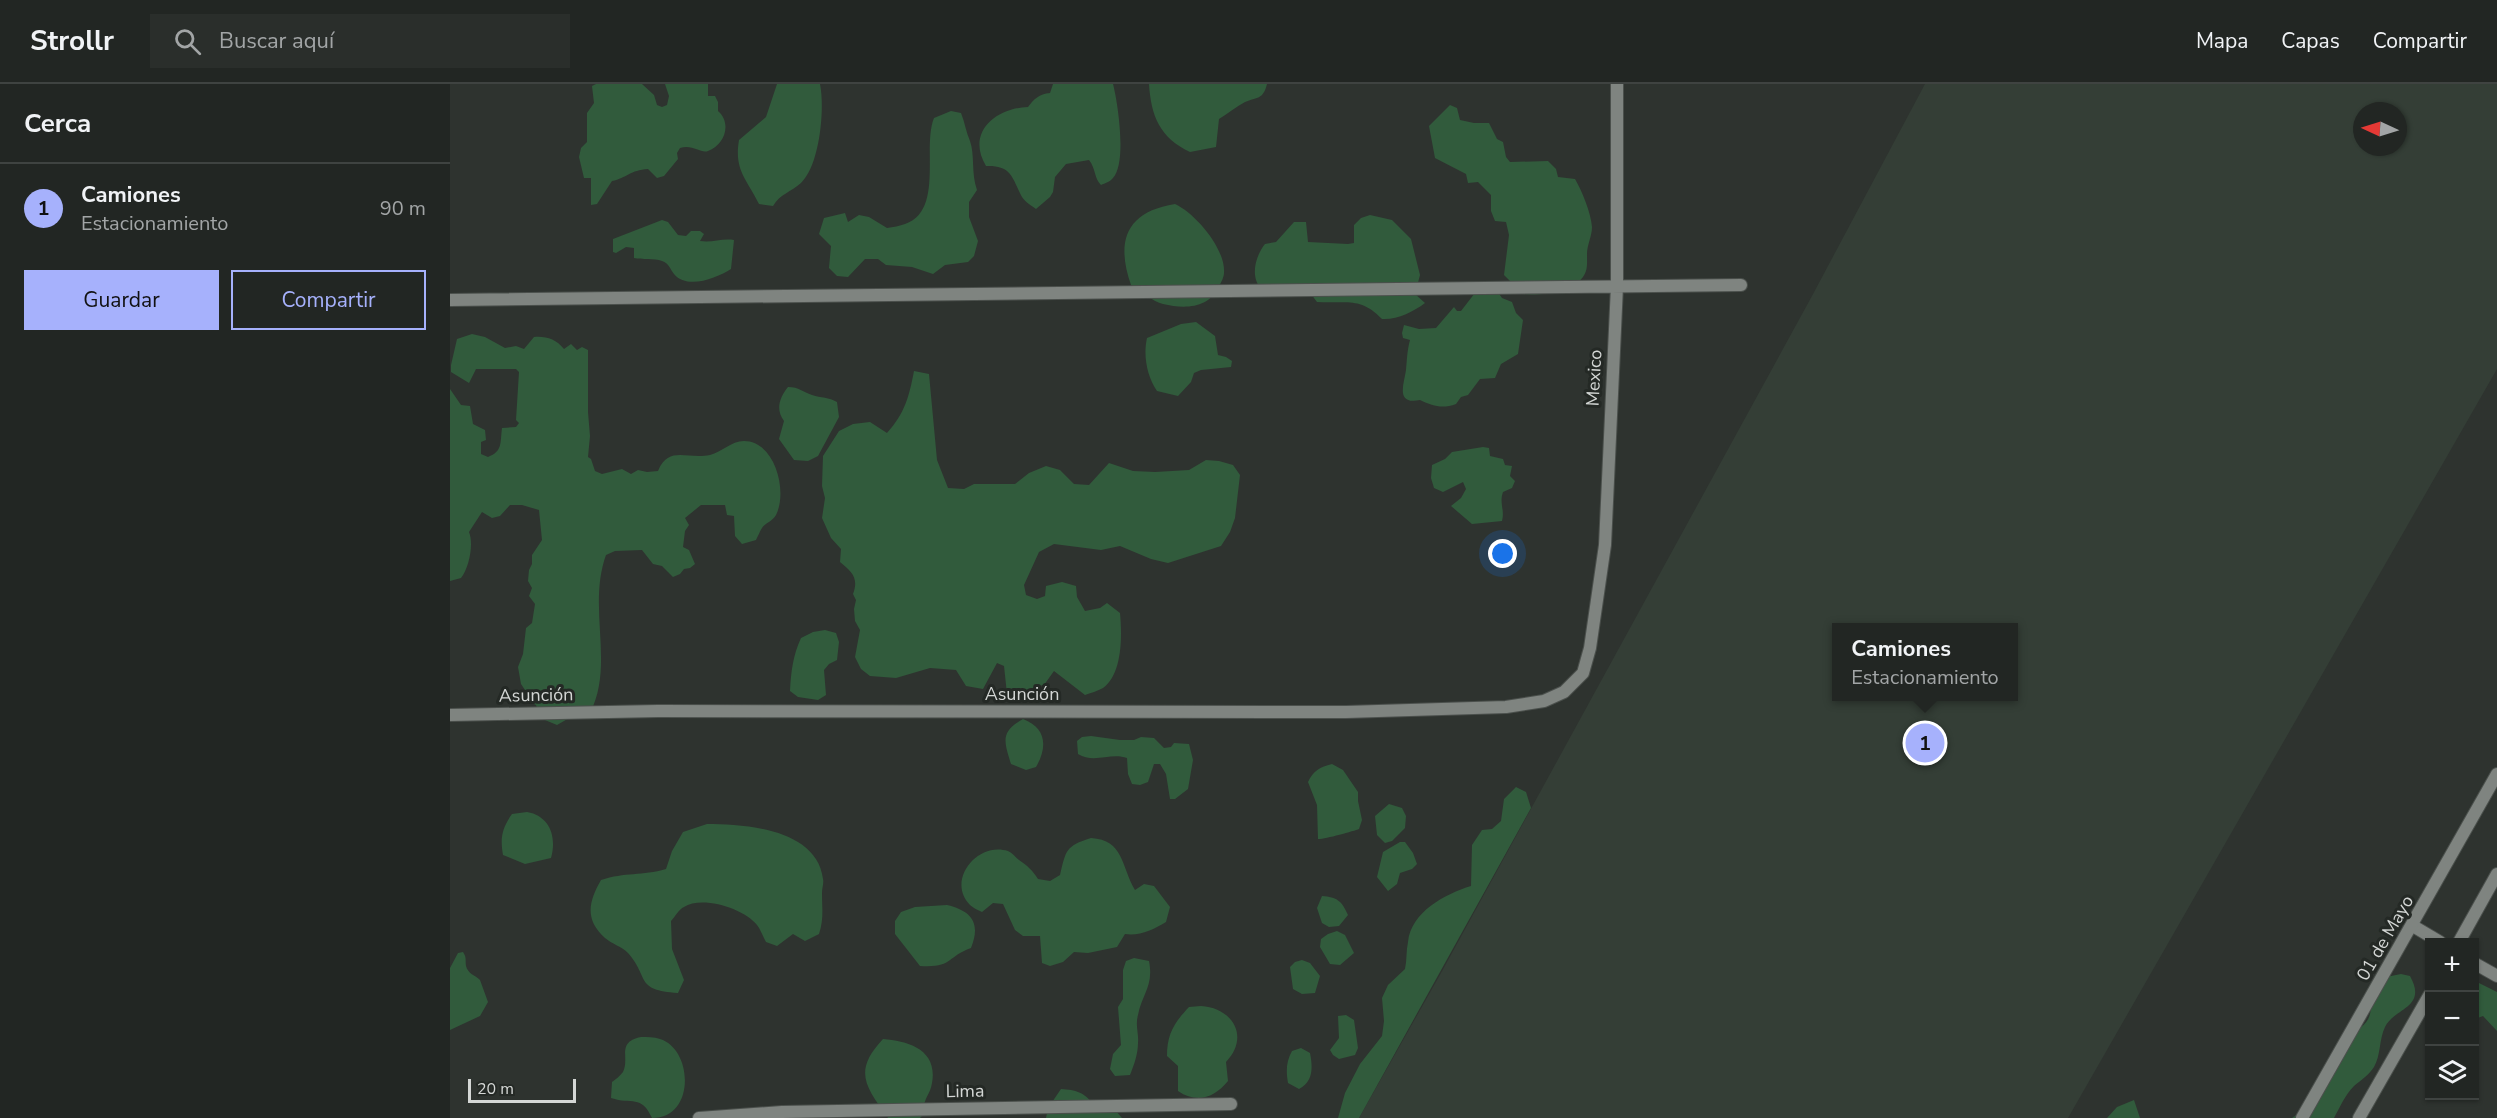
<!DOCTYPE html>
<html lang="es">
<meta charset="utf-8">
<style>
body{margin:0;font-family:"Nunito Sans",sans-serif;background:#2a2e2b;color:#f1f3f6}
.controls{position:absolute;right:18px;bottom:18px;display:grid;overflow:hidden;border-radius:0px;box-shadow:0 2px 4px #0004}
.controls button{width:54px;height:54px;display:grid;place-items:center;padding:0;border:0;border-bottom:2px solid #3f4341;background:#222623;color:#f1f3f6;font:30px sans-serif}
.compass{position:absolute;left:1903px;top:18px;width:54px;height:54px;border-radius:50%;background:#222623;box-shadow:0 2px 4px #0004;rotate:274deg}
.scale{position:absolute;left:18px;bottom:15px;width:108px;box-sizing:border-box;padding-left:6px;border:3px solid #d4d7d5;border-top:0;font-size:16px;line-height:21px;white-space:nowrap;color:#d4d7d5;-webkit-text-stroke:4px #242925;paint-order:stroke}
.you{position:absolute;left:1053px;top:470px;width:21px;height:21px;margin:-15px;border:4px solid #fff;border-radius:50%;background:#1a73e8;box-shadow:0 0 0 9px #1a73e833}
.badge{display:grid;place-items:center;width:39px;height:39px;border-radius:50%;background:#a6b1fc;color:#111;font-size:20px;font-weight:700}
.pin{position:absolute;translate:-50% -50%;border:3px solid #fff;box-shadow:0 2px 6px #0006}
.popup{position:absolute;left:1382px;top:539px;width:186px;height:78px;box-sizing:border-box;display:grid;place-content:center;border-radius:0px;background:#222623;filter:drop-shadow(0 2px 4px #0005);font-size:20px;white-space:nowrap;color:#a2a5a6}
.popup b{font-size:22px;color:#f1f3f6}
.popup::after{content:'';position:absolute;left:50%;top:100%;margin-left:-12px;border:12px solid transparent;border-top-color:#222623}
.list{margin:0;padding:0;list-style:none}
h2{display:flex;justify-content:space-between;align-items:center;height:78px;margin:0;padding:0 24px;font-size:26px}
h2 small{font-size:20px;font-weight:400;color:#a2a5a6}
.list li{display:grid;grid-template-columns:39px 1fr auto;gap:18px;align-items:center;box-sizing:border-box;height:90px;padding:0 24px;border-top:2px solid #3f4341}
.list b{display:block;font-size:22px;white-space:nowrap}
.list p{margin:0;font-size:20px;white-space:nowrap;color:#a2a5a6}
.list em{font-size:20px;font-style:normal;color:#a2a5a6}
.actions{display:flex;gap:12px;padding:18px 24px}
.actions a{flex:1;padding:14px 0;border:2px solid #a6b1fc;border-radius:0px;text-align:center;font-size:21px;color:#a6b1fc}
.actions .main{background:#a6b1fc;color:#111}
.icon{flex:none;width:33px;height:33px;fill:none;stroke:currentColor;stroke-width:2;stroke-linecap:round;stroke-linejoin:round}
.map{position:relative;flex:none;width:2047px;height:1034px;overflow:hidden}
header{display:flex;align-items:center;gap:36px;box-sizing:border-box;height:84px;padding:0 30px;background:#222623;border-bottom:2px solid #3f4341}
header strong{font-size:28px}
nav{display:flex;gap:33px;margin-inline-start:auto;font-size:21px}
.search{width:420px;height:54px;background:#2a2e2b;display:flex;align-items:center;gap:15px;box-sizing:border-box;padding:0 21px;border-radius:0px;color:#a2a5a6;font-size:22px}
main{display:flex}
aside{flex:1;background:#222623}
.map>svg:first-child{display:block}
</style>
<header>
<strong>Strollr</strong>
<div class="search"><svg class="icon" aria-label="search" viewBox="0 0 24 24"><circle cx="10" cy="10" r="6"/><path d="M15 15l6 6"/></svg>Buscar aquí</div>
<nav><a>Mapa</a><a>Capas</a><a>Compartir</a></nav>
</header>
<main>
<aside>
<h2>Cerca<small></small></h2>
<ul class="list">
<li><span class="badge">1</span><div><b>Camiones</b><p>Estacionamiento</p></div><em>90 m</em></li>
</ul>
<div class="actions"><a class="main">Guardar</a><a>Compartir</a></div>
</aside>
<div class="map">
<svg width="2047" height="1034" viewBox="0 0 2047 1034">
<rect width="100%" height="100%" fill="#2e332f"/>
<path fill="#343e36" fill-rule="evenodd" d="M 1475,0 L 2047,0 L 2047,285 L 1618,1034 L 909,1034 L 991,889 L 1362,212 ZM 1912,27 L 1948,27 L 1948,63 L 1912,63 ZM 1386,544 L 1564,544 L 1564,612 L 1386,612 Z"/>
<path fill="#315b3c" d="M 146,0 C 163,0 176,0 192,0 L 204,11 L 207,21 L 212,23 L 217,21 L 219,12 L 215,0 L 258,0 L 258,12 L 265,12 L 268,18 L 268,27 C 282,39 275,61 258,67 C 251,70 243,60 230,64 L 227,69 L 228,75 L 214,92 L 207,94 L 198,85 C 180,86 177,94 162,97 L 147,120 L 141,121 L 141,94 L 134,94 L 129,73 L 131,64 L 137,58 L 137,29 L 144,19 L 142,2 Z
M 327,0 L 370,0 C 375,24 370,81 351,99 C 341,108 330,110 323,122 L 309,120 C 296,94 284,86 289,56 L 316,33 Z
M 603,0 L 663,0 C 668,19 677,79 663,94 C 660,98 655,99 651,101 C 644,94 646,85 639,76 L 616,80 L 605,93 L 603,108 L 600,113 L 586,125 C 582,122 575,118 572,113 C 562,94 562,81 536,82 C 516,49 545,24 578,23 C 584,15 589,10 600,9 Z
M 699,0 L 817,0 C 813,16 807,13 795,18 C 786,23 777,30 769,35 L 766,63 L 740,68 C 710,54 701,32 699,0 Z
M 1000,21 L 1007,24 L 1010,36 L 1024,39 L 1039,39 L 1047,55 L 1053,58 L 1056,73 L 1060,78 L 1098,77 L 1106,85 L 1108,93 L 1125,95 C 1132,107 1141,129 1142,143 C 1142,152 1137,161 1137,170 C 1137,179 1138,186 1133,193 C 1122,208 1090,212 1073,210 L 1054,191 L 1059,151 L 1056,138 L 1045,137 L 1041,127 L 1041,111 L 1028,98 L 1018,99 L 1016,90 L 985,74 L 979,42 Z
M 501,27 L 511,29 C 515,39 516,48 520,57 C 525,71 521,89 527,106 L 519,118 L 519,133 L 528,157 L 524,172 L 518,178 L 495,181 L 483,190 L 462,183 L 436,181 L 428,175 L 415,175 L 398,193 L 387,192 L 379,184 L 381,162 L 369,150 L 374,134 L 395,129 L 398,138 L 409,131 L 419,133 L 437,144 C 443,143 450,142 455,140 C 494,127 472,63 484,34 Z
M 725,120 C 745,129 776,165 774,189 C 774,193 771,199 769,202 C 759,225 734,225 713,220 C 703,218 691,206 681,201 C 666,158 675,128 725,120 Z
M 920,131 L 942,136 L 961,155 L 970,191 L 965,210 L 975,219 C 963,228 947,236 932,235 C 910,212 896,220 867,218 L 858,206 L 838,207 L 831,212 C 826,211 817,210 812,206 C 799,193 806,171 815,160 L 826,158 L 844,138 L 856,138 L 858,158 L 898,160 L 904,159 L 904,141 L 911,134 Z
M 212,136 L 218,138 L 228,151 L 236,152 L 241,147 L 250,147 L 254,150 L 250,157 C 262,159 272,154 284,156 L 281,185 C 267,194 237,206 224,190 C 220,185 219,179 212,177 C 204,174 192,176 184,174 L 184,164 L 176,163 L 166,169 L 163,168 L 163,155 Z
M 1045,204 L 1052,214 L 1062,218 L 1066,229 L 1073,236 L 1068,270 L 1051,280 L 1045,294 L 1030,295 L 1018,311 L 1011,313 L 1006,320 C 992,325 983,322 970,316 C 945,321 954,300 956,286 C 957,276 957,267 960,256 L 953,254 L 952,249 L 954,241 L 969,245 L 986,244 L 1004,223 L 1007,227 L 1011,227 L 1028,205 Z
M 746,238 L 765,252 L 768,271 L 776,273 L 782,277 L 781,283 L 751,286 L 744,289 L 741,298 L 728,312 L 707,307 C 697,292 693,272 697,254 L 731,240 Z
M 22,250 L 35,253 L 55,264 L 66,262 L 74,265 L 84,253 C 96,252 106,255 114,265 L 121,260 L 127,266 L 132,263 L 138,266 L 138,328 L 140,352 L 138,373 L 141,375 L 145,387 L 152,390 L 172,385 L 181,390 L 188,386 L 197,388 L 208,387 C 219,361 237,376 260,371 C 272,368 281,357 294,357 C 325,357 338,407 326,431 C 323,437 315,439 312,444 C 310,447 308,452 306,456 L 292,460 L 285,452 L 284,432 L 277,431 L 275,421 L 251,421 L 235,434 L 239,441 L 235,447 L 233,463 L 239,466 L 245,480 L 240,484 L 234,485 L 230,490 L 223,493 L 212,482 L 203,480 L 192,466 L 165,467 L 156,471 C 137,524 165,580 140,629 L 121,633 L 107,641 L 90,634 L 86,621 L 78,617 L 77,609 L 71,600 L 68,583 L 73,570 L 76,544 L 82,539 L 85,520 L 79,512 L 82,504 L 78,497 L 79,486 L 82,480 L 82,471 L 92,456 L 89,426 L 72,421 L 60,421 L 50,432 L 42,434 L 32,428 L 19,448 C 24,460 19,484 11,494 L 0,497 L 0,305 L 11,321 L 20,322 L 23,340 L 35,346 L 36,356 L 31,358 L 31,370 L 38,373 C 53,367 50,359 52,344 L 66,343 L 69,339 L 66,336 L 69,288 L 66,285 L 26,285 L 19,299 L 1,288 L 1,281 L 7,255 Z
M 464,287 L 479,290 L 487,376 L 498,404 L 514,405 L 524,400 L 565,400 L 579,389 L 596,382 L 610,386 L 624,400 L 639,401 L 659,379 L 683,387 L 705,388 L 739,386 L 756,376 L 769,377 L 783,381 L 790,391 L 785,434 L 780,448 L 771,462 L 718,479 L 701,475 L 670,462 L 651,466 L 604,460 L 589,468 L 574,501 L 576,511 L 587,515 L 595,512 L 596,502 L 612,498 L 626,502 L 627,513 L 635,527 L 650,524 L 657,519 L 670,529 C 672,550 673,590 653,604 C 648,607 640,609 635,611 L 604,587 L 594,601 C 581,603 570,611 557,610 L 554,582 L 547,579 L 533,605 L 516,602 L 506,586 L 480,584 L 446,594 L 420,592 L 411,585 L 405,573 L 410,546 L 405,537 L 404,525 L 406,516 L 403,510 C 409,494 402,488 390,478 L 391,465 L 381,454 L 372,434 L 375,414 L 372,402 L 373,372 L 389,347 L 403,340 L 420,338 L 437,349 C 455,329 459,313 464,287 Z
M 338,303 C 349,303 353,308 362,311 C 371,314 379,313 387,318 L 389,333 L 368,372 L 358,377 L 344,376 L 329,355 L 334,337 C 325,325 330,313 338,303 Z
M 1033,363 L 1039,364 L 1040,372 L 1053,375 L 1055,381 L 1062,382 L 1060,392 L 1065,397 L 1062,404 L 1053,408 C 1049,419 1055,426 1052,437 L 1022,440 L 1001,422 L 1011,414 L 1016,405 L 1013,398 L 993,408 L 984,404 L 981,394 L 982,381 L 995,375 L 1002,368 Z
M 375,546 L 386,549 L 389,558 L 387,576 L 379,580 L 374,586 L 376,611 L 368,616 L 348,613 L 340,607 C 341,588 343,571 351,554 L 363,548 Z
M 573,635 C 596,644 598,662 586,683 L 576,686 L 561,680 C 554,657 550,648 573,635 Z
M 641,652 L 670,656 L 684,656 L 691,653 L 704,654 L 714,664 L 721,663 L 724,659 L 739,660 L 743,676 L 738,705 L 725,715 L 720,715 L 716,690 L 710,680 L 704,680 L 698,698 L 690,701 L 682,700 L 678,690 L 677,674 C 661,668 644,680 628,670 L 627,657 L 632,653 Z
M 882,680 L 893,686 L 908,708 L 908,717 L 912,736 L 909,745 C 904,747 872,756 868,755 L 867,721 L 858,698 C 863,687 870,683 882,680 Z
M 1066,703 L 1076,708 L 1081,724 L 909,1034 L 888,1034 L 895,1009 L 910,980 L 932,952 L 934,937 L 932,914 L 938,901 L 955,885 C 957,876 956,867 958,858 C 961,828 995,810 1021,802 L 1022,761 L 1032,746 L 1042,745 L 1051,737 L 1054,715 Z
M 939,720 L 952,724 L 956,732 L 955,744 L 942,757 L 935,759 L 927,751 L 925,732 Z
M 77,728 C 100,732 107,753 101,774 L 75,780 L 53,771 C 50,754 52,744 62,730 Z
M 257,740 C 295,740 367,745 373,795 C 374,799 372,804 372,809 C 372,824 374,835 369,850 L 355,857 L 343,850 L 327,862 L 316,858 C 313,853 311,846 307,841 C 295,825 252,811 234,823 C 229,825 225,833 221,837 L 222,865 L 234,896 L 228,909 C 184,906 200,894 178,869 C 171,862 162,860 155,854 C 134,835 139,817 151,796 C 175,788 192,792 216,785 L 222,767 L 233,748 Z
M 641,754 C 674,756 671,782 685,806 L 694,800 L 704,802 L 720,823 L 716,838 C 703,846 690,852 675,850 L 667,863 L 638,869 L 624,868 L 613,878 L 600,882 L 592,879 L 590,852 L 573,852 L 565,846 L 553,820 L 543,819 L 532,828 C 528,826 523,824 520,821 C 496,797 527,757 558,767 C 563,769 565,773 569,776 C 578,782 582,786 588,795 L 600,797 L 610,791 C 616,767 615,762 641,754 Z
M 950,758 L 955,758 L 963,769 L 967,780 L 962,785 L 950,789 L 947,800 L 938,807 L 927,793 L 933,768 Z
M 872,812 C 887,813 892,817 898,831 L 889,842 L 879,843 L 872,839 L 867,824 Z
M 497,821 C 522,827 531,839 521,864 C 496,873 503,884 470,882 L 445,850 L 445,837 L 451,828 L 465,823 Z
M 887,847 L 895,851 L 904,869 L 890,881 L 880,880 L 870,863 L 871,855 L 878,850 Z
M 13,868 C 17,874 15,876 16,882 C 18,890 25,891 30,896 L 38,918 L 30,932 L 0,946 L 0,884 L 8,869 Z
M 684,874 L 699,877 C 704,902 692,910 688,931 C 685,941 689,950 688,959 C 688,970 684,981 680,991 L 665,992 L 660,985 L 663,970 L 671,961 L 668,923 L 673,915 L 673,886 L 676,877 Z
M 852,876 L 860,879 L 870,892 L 865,909 L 852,910 L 843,905 L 840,883 L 845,878 Z
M 1951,890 L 1960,892 C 1978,924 1944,924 1935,943 C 1929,955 1931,971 1924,983 C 1919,991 1911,996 1904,1002 C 1895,1011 1890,1023 1884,1034 L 1842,1034 L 1849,1029 L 1910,944 C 1923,934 1920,926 1922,912 C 1924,906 1928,899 1931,894 Z
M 2025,897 L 2047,908 L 2047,947 L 2033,932 L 2025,935 Z
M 751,922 C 783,924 800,953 776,978 L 778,997 C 764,1014 747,1020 728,1007 L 728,982 L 717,972 C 717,950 724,939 739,923 Z
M 896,931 L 904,936 L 908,964 L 905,971 L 889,975 L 883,971 L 880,966 L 889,954 L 888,932 Z
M 191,953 C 197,953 204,953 210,955 C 243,965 246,1034 202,1034 C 191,1010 182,1021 161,1014 L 162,998 C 166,995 170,992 173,988 C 180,974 166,958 191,953 Z
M 433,955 C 459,957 488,966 482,999 C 480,1012 472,1015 474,1030 L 470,1034 L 438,1034 C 415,1002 403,987 433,955 Z
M 851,964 L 860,969 C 863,984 863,998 849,1005 L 838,999 C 836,987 836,978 842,967 Z
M 611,1005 C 626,1006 634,1008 643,1020 L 659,1019 L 672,1034 L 596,1034 L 598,1024 Z
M 1684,1016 L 1690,1034 L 1657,1034 L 1667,1023 Z"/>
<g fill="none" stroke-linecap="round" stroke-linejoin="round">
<g stroke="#4b504c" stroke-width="14">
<path id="minor" d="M 0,216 L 1291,201
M 0,631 L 208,627 L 896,628 L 1056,623 L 1094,617 L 1114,608 L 1133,589 L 1140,564 L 1155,461 L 1167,202 L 1167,0
M 1963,842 L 1990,858
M 2024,879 L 2047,892
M 249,1034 L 332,1028 L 781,1020"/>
</g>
<g stroke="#4b504c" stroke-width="14">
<path id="tertiary" d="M 2009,858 L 2047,790
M 1852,1034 L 2047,690
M 1909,1034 L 1980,910"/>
</g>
<use href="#minor" stroke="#7f8480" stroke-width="12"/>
<use href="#tertiary" stroke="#7f8480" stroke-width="12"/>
</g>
<g text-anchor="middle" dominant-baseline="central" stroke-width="6" stroke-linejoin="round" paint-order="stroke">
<g font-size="18" fill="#d4d7d5" stroke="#242925">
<text transform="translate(1144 294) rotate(-87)">Mexico</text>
<text x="572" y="610">Asunción</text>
<text transform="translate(86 611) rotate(-1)">Asunción</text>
<text transform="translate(1935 854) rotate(-60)">01 de Mayo</text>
<text transform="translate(515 1007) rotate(-1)">Lima</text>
</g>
</g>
</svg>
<div class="controls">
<button>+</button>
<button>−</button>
<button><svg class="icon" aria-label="layers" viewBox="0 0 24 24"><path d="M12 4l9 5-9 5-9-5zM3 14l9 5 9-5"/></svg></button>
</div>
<svg class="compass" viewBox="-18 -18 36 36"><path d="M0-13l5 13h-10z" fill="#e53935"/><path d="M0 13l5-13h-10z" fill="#a2a5a6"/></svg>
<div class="scale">20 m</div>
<div class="you"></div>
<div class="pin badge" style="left:1475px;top:659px">1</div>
<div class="popup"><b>Camiones</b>Estacionamiento</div>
</div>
</main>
